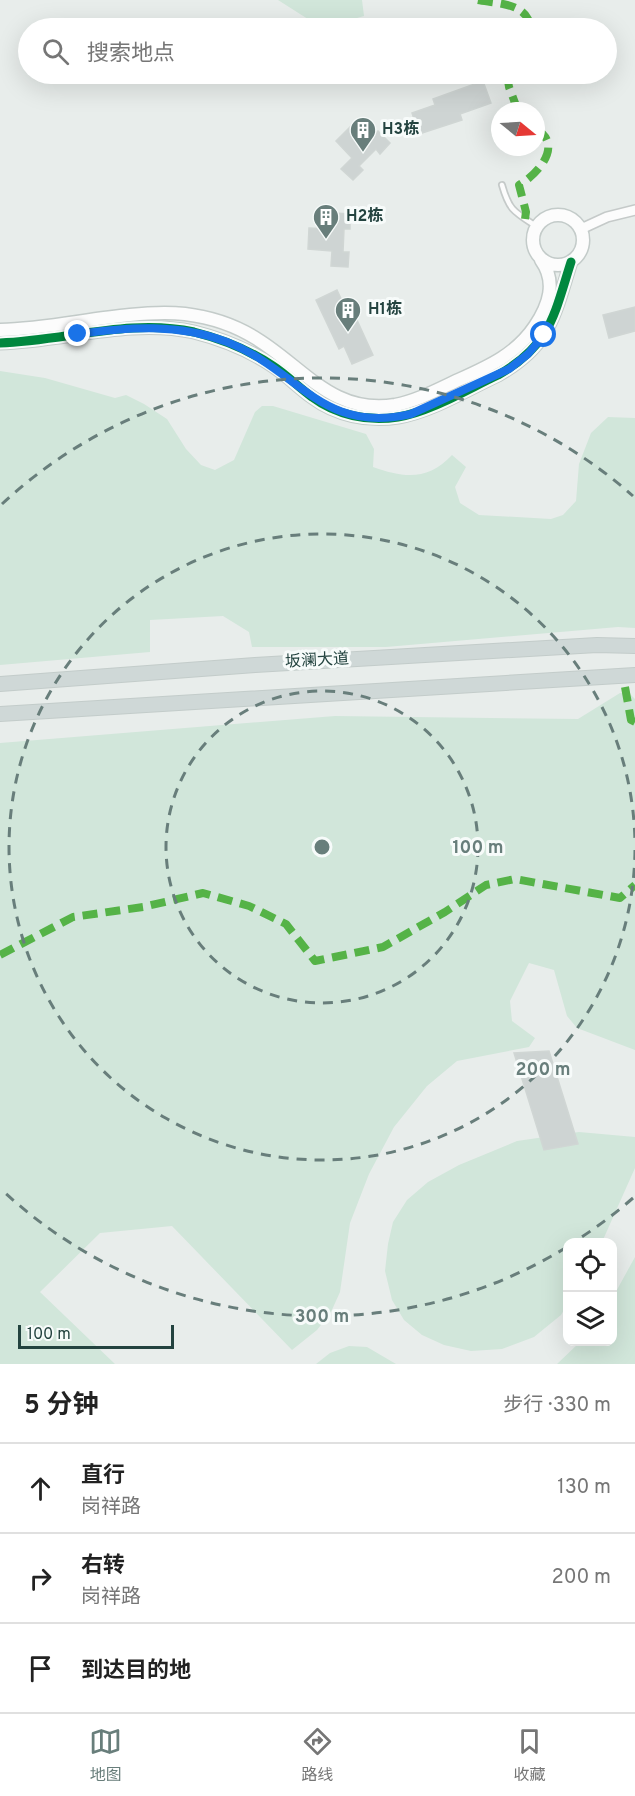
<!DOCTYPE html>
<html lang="zh">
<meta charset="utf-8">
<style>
body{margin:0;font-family:Overpass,"Noto Sans SC",sans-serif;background:#f2f2f2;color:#222}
.controls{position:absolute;right:18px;bottom:18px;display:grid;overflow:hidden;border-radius:12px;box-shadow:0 6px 24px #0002}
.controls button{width:54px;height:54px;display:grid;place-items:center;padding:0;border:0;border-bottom:2px solid #e0e0e0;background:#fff;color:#222;font:30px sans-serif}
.compass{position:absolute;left:491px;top:102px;width:54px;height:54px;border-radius:50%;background:#fff;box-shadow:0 6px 24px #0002;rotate:108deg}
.scale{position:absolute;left:18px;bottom:15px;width:156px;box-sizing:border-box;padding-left:6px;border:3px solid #23433f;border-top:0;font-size:16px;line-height:21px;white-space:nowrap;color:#23433f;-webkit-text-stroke:4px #f7fbfa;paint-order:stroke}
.stop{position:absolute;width:18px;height:18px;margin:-14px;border:4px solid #1a73e8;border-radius:50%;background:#fff}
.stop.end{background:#1a73e8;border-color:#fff;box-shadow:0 2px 6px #0008}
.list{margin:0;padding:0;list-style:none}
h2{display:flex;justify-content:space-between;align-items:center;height:78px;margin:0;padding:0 24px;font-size:26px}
h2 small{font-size:20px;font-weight:400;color:#767676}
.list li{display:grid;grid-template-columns:39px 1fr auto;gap:18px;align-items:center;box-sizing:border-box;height:90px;padding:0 24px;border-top:2px solid #e0e0e0}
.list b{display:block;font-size:22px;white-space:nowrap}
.list p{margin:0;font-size:20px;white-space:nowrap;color:#767676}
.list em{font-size:20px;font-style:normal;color:#767676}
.icon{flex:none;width:33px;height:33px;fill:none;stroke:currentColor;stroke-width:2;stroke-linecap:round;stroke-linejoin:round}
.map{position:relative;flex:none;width:635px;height:1364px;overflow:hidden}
.search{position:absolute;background:#fff;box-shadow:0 6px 24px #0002;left:18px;right:18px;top:18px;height:66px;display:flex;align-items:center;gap:15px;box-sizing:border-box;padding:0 21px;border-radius:33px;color:#767676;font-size:22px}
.sheet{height:348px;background:#fff}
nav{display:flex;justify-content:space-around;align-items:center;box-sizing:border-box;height:84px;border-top:2px solid #e0e0e0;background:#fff;font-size:16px;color:#767676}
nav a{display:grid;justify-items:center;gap:3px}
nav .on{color:#687e7b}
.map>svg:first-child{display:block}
</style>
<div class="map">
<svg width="635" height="1364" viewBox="0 0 635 1364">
<rect width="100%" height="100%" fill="#e8edeb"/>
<path fill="#d1e6da" d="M 278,0 L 362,0 L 364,16 L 322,28 Z
M 0,371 L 45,378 L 115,398 L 126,395 L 144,404 L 167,419 L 186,449 L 201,465 L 215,470 L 234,460 L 255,412 L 262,406 L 273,406 L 366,434 L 374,449 L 373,467 C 404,478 428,481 452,455 L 466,467 L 455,487 L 460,503 L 479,515 L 551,519 L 563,515 L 576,501 L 579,464 L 591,433 L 608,417 L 635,418 L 635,628 L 618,627 L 386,647 L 252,647 L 249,632 L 223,616 L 150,620 L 150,652 L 0,665 Z
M 620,693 L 630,694 L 635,699 L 635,1050 L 577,1028 L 567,1016 L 554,970 L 529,963 L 510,1001 L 512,1021 L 535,1038 L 529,1047 L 457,1061 L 427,1086 L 394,1127 L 369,1174 L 350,1223 L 340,1292 L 331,1312 L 317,1330 L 292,1350 L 172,1226 L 100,1233 L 40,1292 L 115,1364 L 0,1364 L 0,743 L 335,716 L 578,719 Z
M 579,1132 L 635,1137 L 635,1168 L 602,1242 L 568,1242 L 567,1305 L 561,1315 L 534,1337 L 502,1349 L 471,1351 L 444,1345 L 422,1335 L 404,1320 L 392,1300 L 385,1271 L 388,1244 L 393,1222 L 407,1200 L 428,1182 L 459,1165 L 517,1141 Z
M 635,1257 L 635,1364 L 557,1364 L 580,1342 L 612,1342 L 613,1297 Z
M 349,1346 L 367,1347 L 396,1364 L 316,1364 L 330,1353 Z"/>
<path fill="#ced4d3" stroke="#d0d6d4" stroke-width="1.5" d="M 483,81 L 491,103 L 460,114 L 462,120 L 419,134 L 412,113 L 435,105 L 433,99 Z
M 351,126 L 367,142 L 378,131 L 390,143 L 380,154 L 376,149 L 359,166 L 363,170 L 353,180 L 341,169 L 352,158 L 336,141 Z
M 334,213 L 350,214 L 350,229 L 344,229 L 343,252 L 349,252 L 348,267 L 331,266 L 332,251 L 308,249 L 309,228 L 333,229 Z
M 337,290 L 351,320 L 356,318 L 373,355 L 352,364 L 344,346 L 339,349 L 316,300 Z
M 635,307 L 635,331 L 609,338 L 603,315 Z
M 549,1051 L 578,1144 L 544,1150 L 514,1053 Z"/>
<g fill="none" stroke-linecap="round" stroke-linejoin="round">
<g stroke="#c5cac9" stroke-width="8">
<path id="lane" d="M 502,185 C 509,210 514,212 536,226"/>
</g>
<g stroke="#c5cac9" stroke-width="12">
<path id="street" d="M 581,229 L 607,217 L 635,210"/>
</g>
<g stroke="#c3cbc9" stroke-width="15">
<path id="secondary" d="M533 240a25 25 0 1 1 50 0a25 25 0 1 1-50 0Z
M 0,330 C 44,329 87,319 130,315 C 149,313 166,312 185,314 C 210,317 235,325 257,339 C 304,368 333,415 395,405 C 416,401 435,391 454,382 C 485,368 515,356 535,326 C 549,305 557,282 541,260
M 0,343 C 65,341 129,318 194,332 C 222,339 249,350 273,366 C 287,375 298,387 312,397 C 336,415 368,422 398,417 C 430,412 468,389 498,375 C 551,345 554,315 571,262"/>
</g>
<g stroke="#c3ccca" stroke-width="16">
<path id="primary" d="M 0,684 L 255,665 L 597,645 L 635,646
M 0,714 L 635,675"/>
</g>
<use href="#lane" stroke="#fcfcfc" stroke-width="4.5"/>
<use href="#street" stroke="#fcfcfc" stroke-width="9"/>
<use href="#secondary" stroke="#fcfcfc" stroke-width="12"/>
<use href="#primary" stroke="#cfd8d7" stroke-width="14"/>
<path stroke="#55b347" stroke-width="8" stroke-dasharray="15 8" stroke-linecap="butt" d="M 478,0 C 494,3 520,3 528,19 L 524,28
M 507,74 L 509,87 L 518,111
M 525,219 L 526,212 L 519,185 C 538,174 564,145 536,129
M 625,687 L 631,720 L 635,722
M 0,955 L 73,917 L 143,907 L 203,893 L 249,906 L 286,924 L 315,961 L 383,947 L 445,912 L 486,885 L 515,879 L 620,898 L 635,885"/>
<g stroke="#f7fbfa" stroke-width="13">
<path id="cycleway" d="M 0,343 C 65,341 129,318 194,332 C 222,339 249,350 273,366 C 287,375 298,387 312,397 C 336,415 368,422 398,417 C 430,412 468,389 498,375 C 551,345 554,315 571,262"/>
</g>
<use href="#cycleway" stroke="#00873e" stroke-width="9"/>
</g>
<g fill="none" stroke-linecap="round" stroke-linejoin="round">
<path stroke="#1a73e8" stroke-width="8" d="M 78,334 C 129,327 178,323 227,342 C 299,370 322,435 411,414 L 509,369 L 528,354 L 544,335"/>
</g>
<g fill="none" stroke="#687e7b" stroke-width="3" stroke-dasharray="10 8">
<circle cx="322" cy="847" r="156"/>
<path d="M635 850A313 313 0 1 1 635 844"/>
<path d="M633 1198A469 469 0 0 1 577 1240M567 1247A469 469 0 0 1 2 1190M2 504A469 469 0 0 1 633 496"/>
</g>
<defs>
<g id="building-pin" transform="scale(1.35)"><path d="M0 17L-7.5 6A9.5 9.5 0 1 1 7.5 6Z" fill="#687e7b" stroke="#f7fbfa"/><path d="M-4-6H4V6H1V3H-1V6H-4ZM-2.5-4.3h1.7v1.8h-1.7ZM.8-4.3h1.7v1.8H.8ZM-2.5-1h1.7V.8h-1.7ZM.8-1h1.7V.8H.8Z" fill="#fff"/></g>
</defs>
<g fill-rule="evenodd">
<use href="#building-pin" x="363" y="130"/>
<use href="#building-pin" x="326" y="217"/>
<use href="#building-pin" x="348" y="310"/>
</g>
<g text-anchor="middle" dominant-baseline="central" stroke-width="6" stroke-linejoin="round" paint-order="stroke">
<g font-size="16" font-weight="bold" fill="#23433f" stroke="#f7fbfa" text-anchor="start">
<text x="382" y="130">H3栋</text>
<text x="346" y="217">H2栋</text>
<text x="368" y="310">H1栋</text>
</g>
<g font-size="16" fill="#23433f" stroke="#f7fbfa">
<text transform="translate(317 661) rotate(-3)">坂澜大道</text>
</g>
</g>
<circle cx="322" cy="847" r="9" fill="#687e7b" stroke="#f7fbfa" stroke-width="3"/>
<g font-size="18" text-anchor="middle" font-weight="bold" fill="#687e7b" stroke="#f7fbfa" stroke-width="6" stroke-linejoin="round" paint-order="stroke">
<text x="478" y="853">100 m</text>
<text x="543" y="1075">200 m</text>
<text x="322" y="1322">300 m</text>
</g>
</svg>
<div class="controls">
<button><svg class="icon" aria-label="locate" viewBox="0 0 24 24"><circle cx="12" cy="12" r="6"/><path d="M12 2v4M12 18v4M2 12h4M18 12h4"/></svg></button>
<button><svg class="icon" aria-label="layers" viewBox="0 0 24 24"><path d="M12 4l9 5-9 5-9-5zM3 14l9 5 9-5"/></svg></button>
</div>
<svg class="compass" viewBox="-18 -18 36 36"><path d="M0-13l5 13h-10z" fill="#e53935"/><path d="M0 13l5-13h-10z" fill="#767676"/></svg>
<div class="scale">100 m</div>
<div class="stop" style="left:544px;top:335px"></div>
<div class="stop end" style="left:78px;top:334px"></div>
<div class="search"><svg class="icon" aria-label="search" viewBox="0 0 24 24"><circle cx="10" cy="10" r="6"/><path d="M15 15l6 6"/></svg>搜索地点</div>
</div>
<section class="sheet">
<h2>5 分钟<small>步行 · 330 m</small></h2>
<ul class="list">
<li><svg class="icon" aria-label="ahead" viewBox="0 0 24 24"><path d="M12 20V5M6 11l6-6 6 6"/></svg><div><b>直行</b><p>岗祥路</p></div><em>130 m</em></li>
<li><svg class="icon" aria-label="right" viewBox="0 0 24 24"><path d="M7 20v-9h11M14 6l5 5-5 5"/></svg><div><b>右转</b><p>岗祥路</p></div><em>200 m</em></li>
<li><svg class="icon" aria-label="arrive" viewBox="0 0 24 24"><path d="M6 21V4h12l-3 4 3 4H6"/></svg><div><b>到达目的地</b></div></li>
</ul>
</section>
<nav>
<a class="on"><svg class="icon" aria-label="map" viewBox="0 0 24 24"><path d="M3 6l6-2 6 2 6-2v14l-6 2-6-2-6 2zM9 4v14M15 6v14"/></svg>地图</a>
<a><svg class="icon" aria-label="directions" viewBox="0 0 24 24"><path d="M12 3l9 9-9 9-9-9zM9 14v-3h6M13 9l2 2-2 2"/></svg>路线</a>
<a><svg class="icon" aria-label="saved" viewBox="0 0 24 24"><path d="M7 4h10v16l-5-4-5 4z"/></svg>收藏</a>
</nav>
